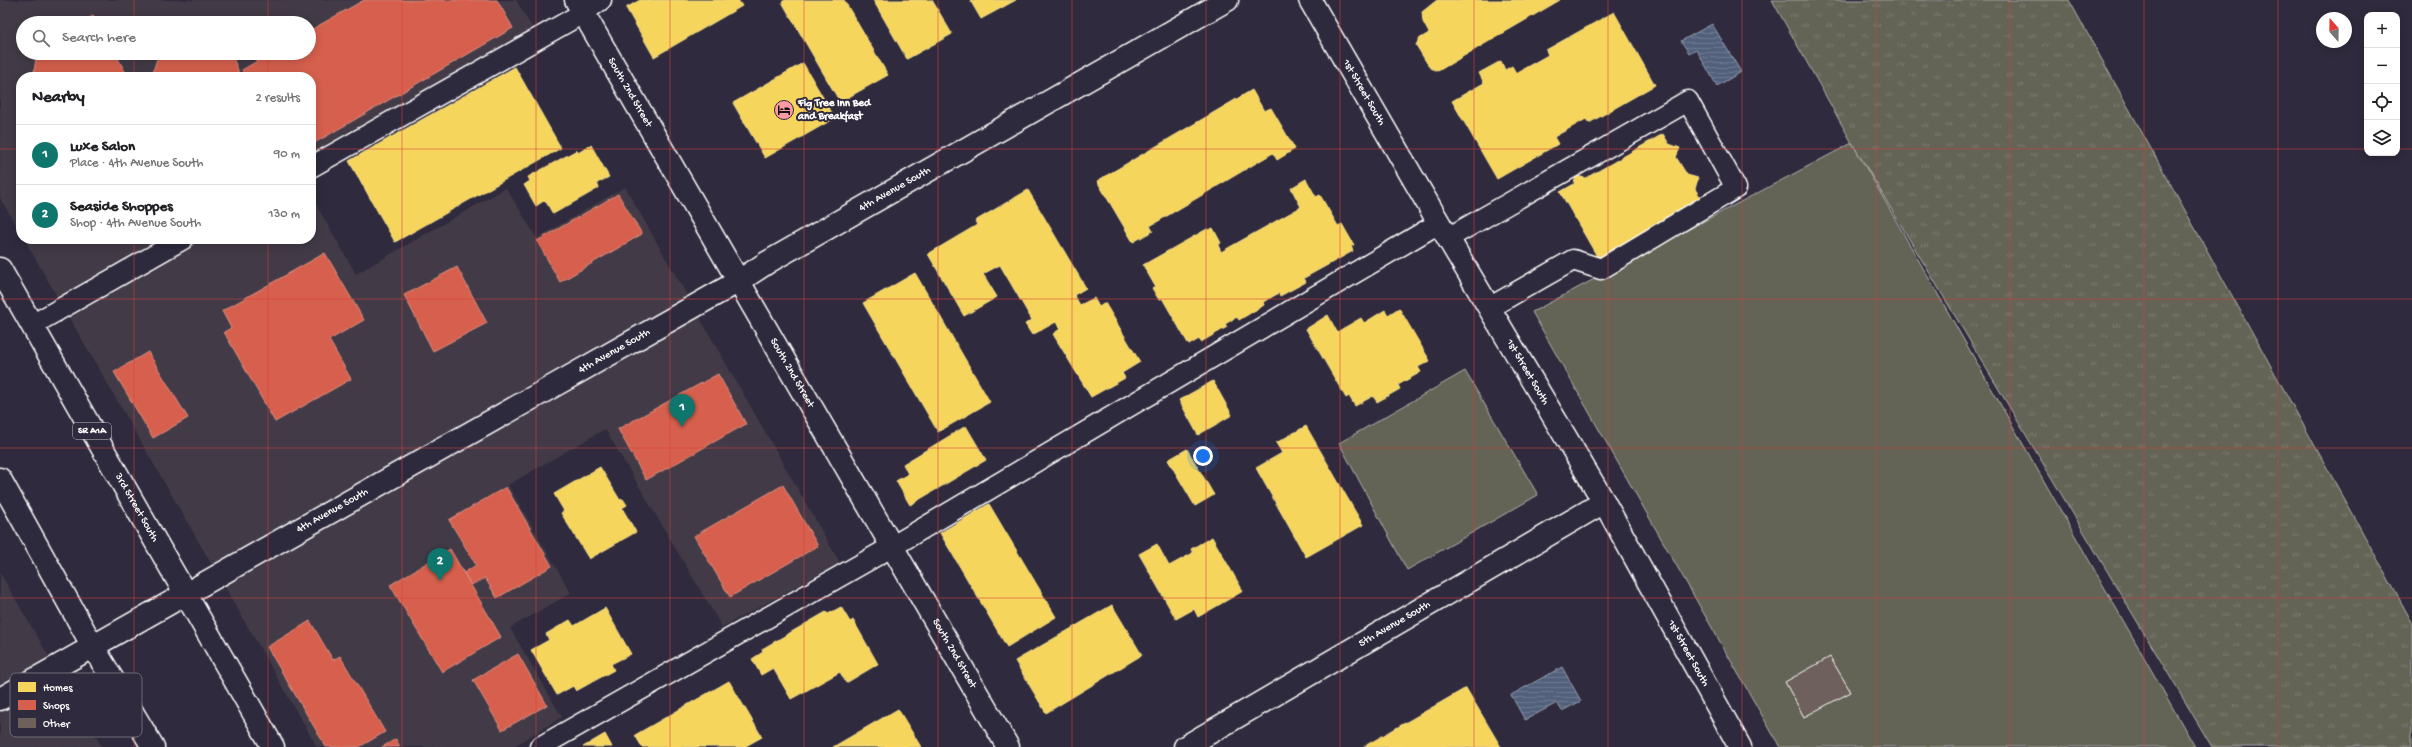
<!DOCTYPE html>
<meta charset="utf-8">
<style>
body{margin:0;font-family:"Gochi Hand",sans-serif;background:#f2f2f2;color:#202124}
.controls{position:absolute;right:12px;top:12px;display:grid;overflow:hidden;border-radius:8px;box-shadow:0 2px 10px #0003}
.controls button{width:36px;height:36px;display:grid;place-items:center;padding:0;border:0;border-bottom:1px solid #e0e0e0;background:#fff;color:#202124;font:20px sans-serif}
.compass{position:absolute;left:2316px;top:12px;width:36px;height:36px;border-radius:50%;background:#fff;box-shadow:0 2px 10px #0003;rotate:340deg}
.you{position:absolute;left:1203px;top:456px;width:14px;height:14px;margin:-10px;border:3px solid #fff;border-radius:50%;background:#1a73e8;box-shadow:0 0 0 6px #1a73e833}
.badge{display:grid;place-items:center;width:26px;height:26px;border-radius:50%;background:#0f766e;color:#fff;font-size:13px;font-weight:700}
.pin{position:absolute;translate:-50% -33px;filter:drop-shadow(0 1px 2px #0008)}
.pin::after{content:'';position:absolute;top:21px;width:14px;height:12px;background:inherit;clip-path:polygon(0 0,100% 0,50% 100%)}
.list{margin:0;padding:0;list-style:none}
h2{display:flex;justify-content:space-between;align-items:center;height:52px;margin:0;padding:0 16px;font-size:17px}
h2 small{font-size:13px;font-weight:400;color:#757577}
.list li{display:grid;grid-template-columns:26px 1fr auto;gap:12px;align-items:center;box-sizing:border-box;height:60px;padding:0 16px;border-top:1px solid #e0e0e0}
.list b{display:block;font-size:15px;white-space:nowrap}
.list p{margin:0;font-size:13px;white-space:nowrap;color:#757577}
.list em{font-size:13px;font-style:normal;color:#757577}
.icon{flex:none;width:22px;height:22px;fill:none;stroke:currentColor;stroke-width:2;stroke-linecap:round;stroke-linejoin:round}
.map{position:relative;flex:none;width:2412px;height:747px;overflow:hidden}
.search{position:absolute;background:#fff;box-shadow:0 2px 10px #0003;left:16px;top:16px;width:300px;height:44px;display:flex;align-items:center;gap:10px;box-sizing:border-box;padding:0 14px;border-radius:22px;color:#757577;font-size:15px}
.panel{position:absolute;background:#fff;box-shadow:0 2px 10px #0003;left:16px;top:72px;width:300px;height:172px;border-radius:16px}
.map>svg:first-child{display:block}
</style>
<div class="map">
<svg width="2412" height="747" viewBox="0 0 2412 747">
<defs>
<pattern id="grass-tufts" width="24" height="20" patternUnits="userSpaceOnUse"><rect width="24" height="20" fill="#646456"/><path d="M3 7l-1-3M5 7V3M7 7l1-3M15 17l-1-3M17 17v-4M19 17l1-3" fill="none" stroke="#7b7b6f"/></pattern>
<pattern id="water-rules" width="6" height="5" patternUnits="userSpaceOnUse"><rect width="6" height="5" fill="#52617c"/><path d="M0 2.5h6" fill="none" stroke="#6c7990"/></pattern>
</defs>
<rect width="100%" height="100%" fill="#2f2a3d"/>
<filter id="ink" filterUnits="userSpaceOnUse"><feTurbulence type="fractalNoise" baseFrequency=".025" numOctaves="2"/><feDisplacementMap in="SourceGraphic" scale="8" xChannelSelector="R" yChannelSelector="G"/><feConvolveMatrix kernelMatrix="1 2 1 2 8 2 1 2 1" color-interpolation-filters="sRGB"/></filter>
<g filter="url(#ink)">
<path fill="#423a46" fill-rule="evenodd" d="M 0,0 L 516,0 L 542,45 L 311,173 L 311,77 L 21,77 L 21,234 L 0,198 ZM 23,23 L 309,23 L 309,53 L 23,53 Z
M 625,187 L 840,563 L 722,627 L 605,429 L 508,485 L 571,593 L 510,628 L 562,717 L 512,747 L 317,747 L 24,239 L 311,239 L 311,196 L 356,274 L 506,188 L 537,238 Z
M 0,573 L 102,747 L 0,747 Z"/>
<path fill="url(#grass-tufts)" stroke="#b2b2aa" d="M 1772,0 L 2069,0 L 2412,622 L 2412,747 L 2212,747 L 1852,143 Z"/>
<path fill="#646456" stroke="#b2b2aa" d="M 1852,143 L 2195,747 L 1780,747 L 1532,312 Z
M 1465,371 L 1538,495 L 1407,570 L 1339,443 Z"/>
<path fill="url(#water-rules)" stroke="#97a0b0" d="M 1712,24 L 1741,72 L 1717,86 L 1696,49 L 1689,53 L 1681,41 Z
M 1562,667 L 1581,701 L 1562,711 L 1557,703 L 1525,720 L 1511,695 Z"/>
<path fill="#f6d55c" stroke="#f9e28d" d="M 640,0 L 738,0 L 742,6 L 654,57 L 626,8 Z
M 785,0 L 844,0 L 888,75 L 840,102 L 782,2 Z
M 873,0 L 932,0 L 952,34 L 907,59 Z
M 970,0 L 1016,0 L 981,19 Z
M 1437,0 L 1560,0 L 1438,71 L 1430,68 L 1416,45 L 1419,39 L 1429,33 L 1423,22 L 1422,12 Z
M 1614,12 L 1655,85 L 1589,123 L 1586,119 L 1554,137 L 1558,144 L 1497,179 L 1452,101 L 1484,83 L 1479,73 L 1501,61 L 1505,70 L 1512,66 L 1516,73 L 1548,55 L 1546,50 Z
M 803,63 L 835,118 L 765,158 L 733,103 Z
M 515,67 L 561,148 L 395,242 L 349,161 Z
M 1252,90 L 1264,111 L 1271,108 L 1295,149 L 1277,160 L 1273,153 L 1150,226 L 1153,231 L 1133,242 L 1097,181 Z
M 1663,134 L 1669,144 L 1680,148 L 1676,157 L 1687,175 L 1698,178 L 1695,189 L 1702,200 L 1622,253 L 1611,250 L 1598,258 L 1560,192 L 1574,184 L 1576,176 L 1586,178 Z
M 591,145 L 609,177 L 597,183 L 599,188 L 553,214 L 545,200 L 536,206 L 524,185 L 530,181 L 528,177 L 577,150 L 578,153 Z
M 1306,179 L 1316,197 L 1320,195 L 1338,226 L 1342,224 L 1354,245 L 1351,246 L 1353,251 L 1304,278 L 1306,282 L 1280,296 L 1279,293 L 1263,302 L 1264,305 L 1239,320 L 1237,317 L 1225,324 L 1227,327 L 1201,342 L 1199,339 L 1189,345 L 1162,298 L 1159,300 L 1152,288 L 1155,286 L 1143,265 L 1207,229 L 1209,230 L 1213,228 L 1221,243 L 1218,245 L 1221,252 L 1301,207 L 1291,188 Z
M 1028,190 L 1086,288 L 1074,295 L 1080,305 L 1094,298 L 1099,307 L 1105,303 L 1140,362 L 1122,373 L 1125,378 L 1091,397 L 1053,334 L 1060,329 L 1056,322 L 1032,335 L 1025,324 L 1032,320 L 1000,265 L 983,274 L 997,297 L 964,316 L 928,254 L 977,225 L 975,221 Z
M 915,273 L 990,402 L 938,432 L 863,303 Z
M 1399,308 L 1430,361 L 1418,367 L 1421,372 L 1398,385 L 1400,389 L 1377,402 L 1373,396 L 1355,406 L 1349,396 L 1346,398 L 1306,329 L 1328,315 L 1337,332 L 1361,318 L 1364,323 L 1385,310 L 1388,315 Z
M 1213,381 L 1232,415 L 1198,435 L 1179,400 Z
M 966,426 L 986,460 L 910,505 L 896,481 L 908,474 L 903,464 Z
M 1306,426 L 1363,525 L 1306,557 L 1256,468 L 1282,453 L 1276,443 Z
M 1187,449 L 1214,495 L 1195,506 L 1168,460 Z
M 600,467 L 620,500 L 623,499 L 627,505 L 622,508 L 636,532 L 589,559 L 561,513 L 564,511 L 554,494 Z
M 989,504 L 1056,617 L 1007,647 L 940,533 Z
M 1212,537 L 1243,591 L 1198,617 L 1194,609 L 1176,619 L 1139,554 L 1157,544 L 1169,566 L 1193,553 L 1191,549 Z
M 1112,605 L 1142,655 L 1046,713 L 1015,661 Z
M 841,607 L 850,622 L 853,620 L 878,664 L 846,683 L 840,672 L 791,699 L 773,668 L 761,675 L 752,659 L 763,652 L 762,649 L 826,612 L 828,614 Z
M 605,608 L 631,654 L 611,664 L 614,670 L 576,691 L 573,686 L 557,695 L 531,650 L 549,640 L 546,634 L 570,620 L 574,626 Z
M 729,681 L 762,737 L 744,747 L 642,747 L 635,735 Z
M 1466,688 L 1501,747 L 1363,747 Z
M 898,709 L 921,747 L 833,747 Z
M 605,734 L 612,747 L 583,747 Z"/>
<path fill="#d6604d" stroke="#e29082" d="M 364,0 L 497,0 L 513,28 L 311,145 L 311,77 L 246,77 L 242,70 L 271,53 L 309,53 L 309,31 Z
M 93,16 L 97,23 L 81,23 Z
M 37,53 L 115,53 L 128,77 L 38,77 L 34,71 Z
M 159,53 L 231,53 L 238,70 L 239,77 L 151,77 Z
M 618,194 L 642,234 L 560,282 L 537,241 Z
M 325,253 L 364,320 L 329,340 L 351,379 L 275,422 L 224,332 L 231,328 L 222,311 Z
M 457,267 L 487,323 L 433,351 L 404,295 Z
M 148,352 L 188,418 L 153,438 L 114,372 Z
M 718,374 L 746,424 L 646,480 L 618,429 Z
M 783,485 L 818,546 L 730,597 L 694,536 Z
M 506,487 L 552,566 L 497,598 L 485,578 L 471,585 L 464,573 L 476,565 L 449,520 Z
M 450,549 L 501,637 L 442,672 L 390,585 Z
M 310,621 L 333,660 L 340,656 L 385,732 L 359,747 L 326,747 L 267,647 Z
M 518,654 L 547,705 L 502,730 L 473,680 Z
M 396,739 L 400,747 L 382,747 Z"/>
<path fill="#6e615c" stroke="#fff" d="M 1830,657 L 1851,692 L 1804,717 L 1785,682 Z"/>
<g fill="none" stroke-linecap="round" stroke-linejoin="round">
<g stroke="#fff" stroke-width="23">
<path id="lane" d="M 311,167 L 583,13 L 601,0
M 1448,238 L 1688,101 L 1736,188 L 1601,269 L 1573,260 L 1489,308
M 32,325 L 183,239
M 540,747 L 893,546 L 1439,223"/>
</g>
<g stroke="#fff" stroke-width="25">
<g id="street">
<path id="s1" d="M 576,0 L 1008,747"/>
<path id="s2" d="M 0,699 L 739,281 L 768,262 L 1227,0"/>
<path id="s3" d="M 1185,747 L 1604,502"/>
</g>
</g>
<g stroke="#fff" stroke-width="25">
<g id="secondary">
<path id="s4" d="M 1310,0 L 1439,223 L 1604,502 L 1740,747"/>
</g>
</g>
<g stroke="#fff" stroke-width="25">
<g id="primary">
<path id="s5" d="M 0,269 L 273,747"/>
<path d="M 0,479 L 92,645 L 153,747"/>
</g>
</g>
<use href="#lane" stroke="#2f2a3d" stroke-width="20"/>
<use href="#street" stroke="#2f2a3d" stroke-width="22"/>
<use href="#secondary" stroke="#2f2a3d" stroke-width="22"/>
<use href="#primary" stroke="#2f2a3d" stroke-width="22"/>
</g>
</g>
<path fill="none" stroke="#da3e3e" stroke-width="1" stroke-opacity="0.55" d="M 134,0 L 134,23M 268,0 L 268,23M 402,0 L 402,747M 536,0 L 536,747M 670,0 L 670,747M 804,0 L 804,747M 938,0 L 938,747M 1072,0 L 1072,747M 1206,0 L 1206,747M 1340,0 L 1340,747M 1474,0 L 1474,747M 1608,0 L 1608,747M 1742,0 L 1742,747M 1876,0 L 1876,747M 2010,0 L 2010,747M 2144,0 L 2144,747M 2278,0 L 2278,747M 134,53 L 134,77M 268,53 L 268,77M 0,149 L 21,149M 311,149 L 2367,149M 2397,149 L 2412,149M 134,239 L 134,747M 268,239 L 268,747M 0,299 L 2412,299M 0,448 L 2412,448M 0,598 L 2412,598"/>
<defs>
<g id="hotel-disc" transform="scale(1)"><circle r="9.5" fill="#ff9aa2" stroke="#2f2a3d"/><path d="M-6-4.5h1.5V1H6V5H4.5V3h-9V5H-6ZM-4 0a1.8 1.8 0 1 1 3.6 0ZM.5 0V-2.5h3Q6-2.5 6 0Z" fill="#111"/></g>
</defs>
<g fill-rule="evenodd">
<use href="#hotel-disc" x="784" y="110"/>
</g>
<g text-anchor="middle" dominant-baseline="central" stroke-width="4" stroke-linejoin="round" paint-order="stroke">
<rect fill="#2f2a3d" stroke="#c1bfc5" stroke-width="1" x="73" y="423" width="38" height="16" rx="3"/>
<g font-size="10" font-weight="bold" fill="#fff">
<text x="92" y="431">SR A1A</text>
</g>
<g font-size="11" fill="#fff" stroke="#2f2a3d">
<text stroke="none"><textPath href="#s1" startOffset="107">South 2nd Street</textPath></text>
<text stroke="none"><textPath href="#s4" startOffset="107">1st Street South</textPath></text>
<text stroke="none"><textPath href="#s2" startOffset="1030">4th Avenue South</textPath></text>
<text stroke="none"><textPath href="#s2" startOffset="706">4th Avenue South</textPath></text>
<text stroke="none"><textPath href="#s4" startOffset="431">1st Street South</textPath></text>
<text stroke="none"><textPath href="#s1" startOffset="431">South 2nd Street</textPath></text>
<text stroke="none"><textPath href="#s5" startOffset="275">3rd Street South</textPath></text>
<text stroke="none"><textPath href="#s2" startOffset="382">4th Avenue South</textPath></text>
<text stroke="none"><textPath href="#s3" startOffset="243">5th Avenue South</textPath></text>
<text stroke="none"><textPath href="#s1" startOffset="755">South 2nd Street</textPath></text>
<text stroke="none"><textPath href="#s4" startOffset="755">1st Street South</textPath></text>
</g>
<g font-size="11" font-weight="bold" fill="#fff" stroke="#2f2a3d" text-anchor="start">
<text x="798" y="104">Fig Tree Inn Bed<tspan x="798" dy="13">and Breakfast</tspan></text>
</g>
</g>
<rect x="10" y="673" width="132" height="64" rx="6" fill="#2f2a3d" stroke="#6d6a77" stroke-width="1"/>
<rect x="18" y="682" width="18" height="10" fill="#f6d55c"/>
<rect x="18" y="700" width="18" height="10" fill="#d6604d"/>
<rect x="18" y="718" width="18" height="10" fill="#6e615c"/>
<g font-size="11" fill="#fff">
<text x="43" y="691">Homes</text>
<text x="43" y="709">Shops</text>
<text x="43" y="727">Other</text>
</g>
</svg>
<div class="controls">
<button>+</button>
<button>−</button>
<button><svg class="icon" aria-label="locate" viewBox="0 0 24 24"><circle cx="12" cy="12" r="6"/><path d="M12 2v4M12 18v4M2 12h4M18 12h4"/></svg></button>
<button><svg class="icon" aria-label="layers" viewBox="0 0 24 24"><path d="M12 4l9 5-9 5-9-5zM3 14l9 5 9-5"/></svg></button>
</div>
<svg class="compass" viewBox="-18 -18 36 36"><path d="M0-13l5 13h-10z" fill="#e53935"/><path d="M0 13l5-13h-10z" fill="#757577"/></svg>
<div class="you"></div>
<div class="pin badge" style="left:682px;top:427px">1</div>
<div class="pin badge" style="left:440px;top:581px">2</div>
<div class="search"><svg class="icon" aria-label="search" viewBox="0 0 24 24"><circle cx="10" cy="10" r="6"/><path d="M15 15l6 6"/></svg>Search here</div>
<section class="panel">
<h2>Nearby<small>2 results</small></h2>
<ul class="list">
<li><span class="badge">1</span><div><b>Luxe Salon</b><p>Place · 4th Avenue South</p></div><em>90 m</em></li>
<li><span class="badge">2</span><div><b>Seaside Shoppes</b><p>Shop · 4th Avenue South</p></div><em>130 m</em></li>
</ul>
</section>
</div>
